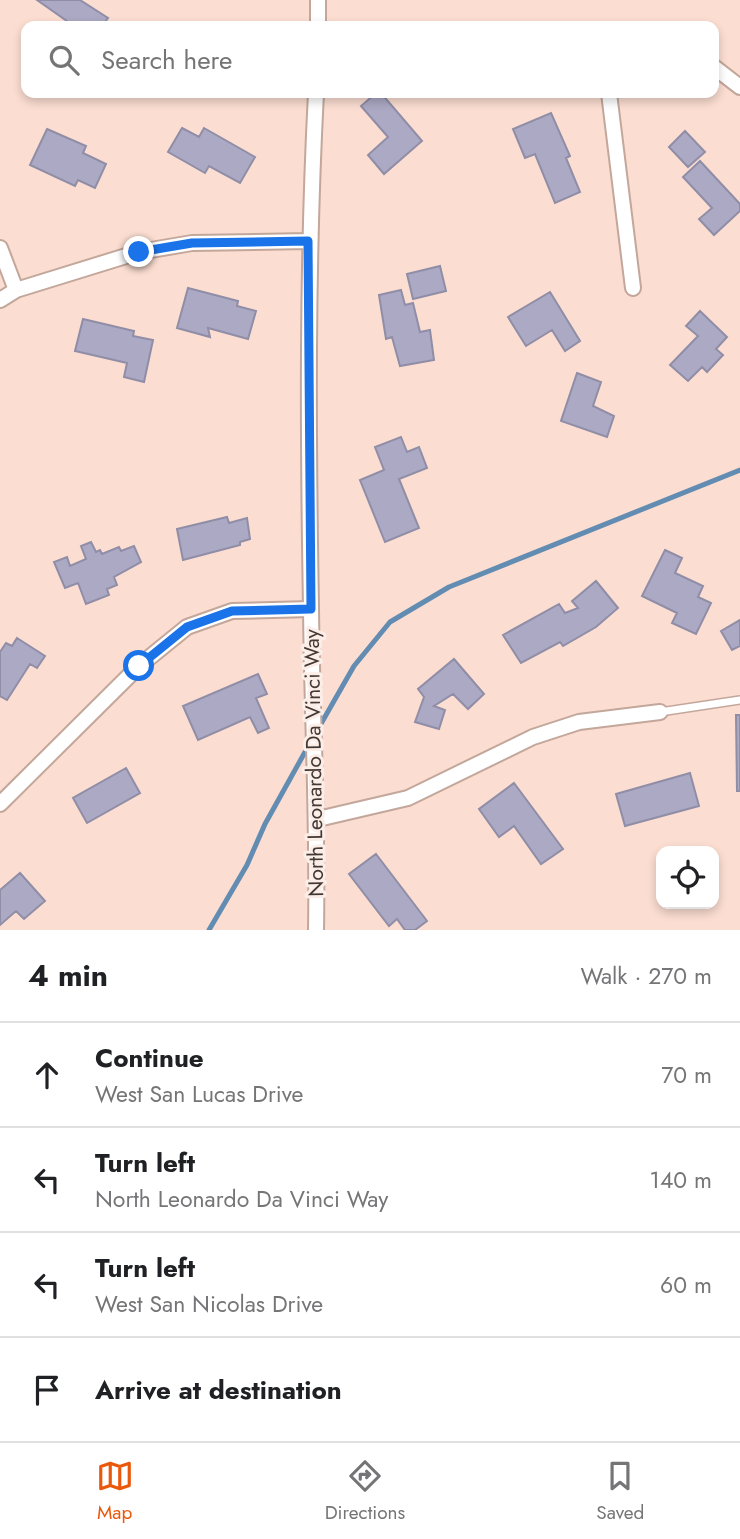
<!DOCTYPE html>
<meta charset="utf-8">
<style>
body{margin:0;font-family:Jost,sans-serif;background:#f2f2f2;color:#202124}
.controls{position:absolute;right:21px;bottom:21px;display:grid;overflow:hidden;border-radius:14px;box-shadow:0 4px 10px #0003}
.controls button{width:63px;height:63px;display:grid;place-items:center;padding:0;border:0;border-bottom:2px solid #e0e0e0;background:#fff;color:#202124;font:35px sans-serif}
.stop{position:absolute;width:21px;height:21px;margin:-16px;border:5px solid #1a73e8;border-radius:50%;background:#fff}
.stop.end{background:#1a73e8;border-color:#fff;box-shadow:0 2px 7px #0008}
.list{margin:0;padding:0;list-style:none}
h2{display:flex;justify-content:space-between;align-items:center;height:91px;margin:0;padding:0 28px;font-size:30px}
h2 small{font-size:23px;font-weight:400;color:#757577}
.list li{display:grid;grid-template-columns:46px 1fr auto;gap:21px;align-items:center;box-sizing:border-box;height:105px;padding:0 28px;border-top:2px solid #e0e0e0}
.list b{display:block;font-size:26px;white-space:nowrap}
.list p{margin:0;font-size:23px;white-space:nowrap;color:#757577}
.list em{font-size:23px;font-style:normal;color:#757577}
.icon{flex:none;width:38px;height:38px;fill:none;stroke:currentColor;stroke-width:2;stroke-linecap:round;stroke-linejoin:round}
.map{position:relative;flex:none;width:740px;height:930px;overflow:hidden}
.search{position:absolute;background:#fff;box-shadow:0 4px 10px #0003;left:21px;right:21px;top:21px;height:77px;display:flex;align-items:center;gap:18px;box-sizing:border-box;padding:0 24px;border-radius:14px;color:#757577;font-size:26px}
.sheet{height:511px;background:#fff}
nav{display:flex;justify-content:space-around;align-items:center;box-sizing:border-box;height:98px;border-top:2px solid #e0e0e0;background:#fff;font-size:19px;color:#757577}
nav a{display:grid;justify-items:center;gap:4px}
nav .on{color:#ea580c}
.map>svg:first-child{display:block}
</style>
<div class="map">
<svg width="740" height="930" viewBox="0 0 740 930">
<rect width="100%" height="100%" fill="#fbddd1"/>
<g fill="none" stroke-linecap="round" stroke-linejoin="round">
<path stroke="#638cb2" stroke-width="5" d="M 318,729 L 354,666 L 390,622 L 449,587 L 740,470
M 209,930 L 247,865 L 265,824 L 310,743"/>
</g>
<path fill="#aba9c3" stroke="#908da7" stroke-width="2" d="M 37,0 L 80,0 L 108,18 L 102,26 L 74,26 Z
M 376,93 L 381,93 L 422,141 L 384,174 L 368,155 L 388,137 L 361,106 Z
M 551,113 L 570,156 L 566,158 L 580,192 L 555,203 L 535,154 L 525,158 L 513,129 Z
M 182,128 L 199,137 L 204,128 L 255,157 L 240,183 L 209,166 L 205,173 L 168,152 Z
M 47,129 L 86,146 L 83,153 L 106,164 L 95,188 L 78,180 L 75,186 L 30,165 Z
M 685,131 L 705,152 L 688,167 L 669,147 Z
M 700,161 L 740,204 L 740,211 L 714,235 L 699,219 L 712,208 L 683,177 Z
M 440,266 L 446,291 L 413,299 L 407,274 Z
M 188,288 L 238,301 L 237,306 L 256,311 L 248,339 L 208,328 L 210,337 L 177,328 Z
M 401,290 L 405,305 L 413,303 L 420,332 L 430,330 L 434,360 L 400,366 L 392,337 L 386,339 L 379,295 Z
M 550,292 L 580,341 L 565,351 L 552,330 L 526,346 L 508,317 Z
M 700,311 L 727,337 L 716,349 L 723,355 L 707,372 L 702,367 L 688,381 L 670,365 L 698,336 L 686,326 Z
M 83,319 L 134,331 L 133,336 L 153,340 L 144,382 L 124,377 L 127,363 L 75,351 Z
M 577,373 L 601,382 L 593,406 L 614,416 L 607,437 L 561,421 Z
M 401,437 L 407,452 L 419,447 L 427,468 L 399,479 L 419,528 L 385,542 L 360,480 L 384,470 L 375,447 Z
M 227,517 L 229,523 L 247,518 L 250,539 L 240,542 L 240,545 L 183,560 L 177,529 Z
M 91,542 L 96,552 L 100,550 L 102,554 L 119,547 L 121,551 L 134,546 L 141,562 L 114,577 L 117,585 L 107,589 L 109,595 L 86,604 L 78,583 L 65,588 L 54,562 L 67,557 L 70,566 L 86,559 L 81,546 Z
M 665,550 L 682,558 L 675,573 L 703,586 L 698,597 L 711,603 L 696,634 L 672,623 L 677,613 L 642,596 Z
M 596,581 L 618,608 L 596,627 L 563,646 L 560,642 L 521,663 L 503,635 L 559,604 L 565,613 L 578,608 L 572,601 Z
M 740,620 L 740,646 L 732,650 L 721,631 Z
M 17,638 L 45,656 L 37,668 L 30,664 L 7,700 L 0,696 L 0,652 L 6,643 L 12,646 Z
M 454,659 L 484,694 L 468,709 L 453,694 L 434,706 L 445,710 L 439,729 L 415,722 L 424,697 L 418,689 Z
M 258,674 L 267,694 L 256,698 L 269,728 L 258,733 L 250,717 L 198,740 L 183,706 Z
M 736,715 L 740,715 L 740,791 L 737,791 Z
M 126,768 L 140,793 L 87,823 L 73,798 Z
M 690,773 L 699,806 L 625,826 L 616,794 Z
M 514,783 L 563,849 L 541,864 L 514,826 L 499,837 L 479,809 Z
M 376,854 L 427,921 L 415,930 L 405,930 L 397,919 L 389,926 L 349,874 Z
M 20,873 L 45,901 L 24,919 L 16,911 L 0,925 L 0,890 Z"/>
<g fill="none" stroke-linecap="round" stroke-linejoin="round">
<g stroke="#c3a79b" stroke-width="10">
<path id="service" d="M 660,712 L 740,700"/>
</g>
<g stroke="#c3a79b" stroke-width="18">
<path id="minor" d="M 318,0 L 318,26
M 714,67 L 740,87
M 316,93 C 307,264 308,435 311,607 C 312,715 318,822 316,930
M 609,93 L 633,288
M 0,248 L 16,290
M 0,300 L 16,290 L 139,252 L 192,243 L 308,241
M 0,804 L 139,666 L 187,627 L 232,611 L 311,609
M 318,819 L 408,798 L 533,737 L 579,722 L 660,712"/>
</g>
<use href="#service" stroke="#fff" stroke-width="7"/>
<use href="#minor" stroke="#fff" stroke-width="14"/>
</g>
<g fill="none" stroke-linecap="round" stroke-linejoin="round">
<path stroke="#1a73e8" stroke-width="9" d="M 139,252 L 192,243 L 308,241 L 311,609 L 232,611 L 187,627 L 139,666"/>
</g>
<g text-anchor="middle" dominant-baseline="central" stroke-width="6" stroke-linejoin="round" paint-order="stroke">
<g font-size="21" fill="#443833" stroke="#fbeee9">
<text transform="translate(314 763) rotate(-91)">North Leonardo Da Vinci Way</text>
</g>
</g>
</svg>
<div class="controls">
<button><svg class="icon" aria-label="locate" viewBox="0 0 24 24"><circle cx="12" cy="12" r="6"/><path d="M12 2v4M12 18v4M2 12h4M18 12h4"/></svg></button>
</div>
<div class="stop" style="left:139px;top:666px"></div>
<div class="stop end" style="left:139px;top:252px"></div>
<div class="search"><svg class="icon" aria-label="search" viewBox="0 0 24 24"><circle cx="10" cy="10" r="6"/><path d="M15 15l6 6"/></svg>Search here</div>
</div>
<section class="sheet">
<h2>4 min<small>Walk · 270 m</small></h2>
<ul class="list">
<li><svg class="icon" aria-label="ahead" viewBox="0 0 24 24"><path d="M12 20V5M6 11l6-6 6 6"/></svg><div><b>Continue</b><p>West San Lucas Drive</p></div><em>70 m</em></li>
<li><svg class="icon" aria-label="left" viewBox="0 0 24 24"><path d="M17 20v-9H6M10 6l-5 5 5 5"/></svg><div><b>Turn left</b><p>North Leonardo Da Vinci Way</p></div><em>140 m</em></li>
<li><svg class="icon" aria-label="left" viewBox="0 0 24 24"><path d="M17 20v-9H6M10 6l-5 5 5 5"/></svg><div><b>Turn left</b><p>West San Nicolas Drive</p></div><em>60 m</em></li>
<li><svg class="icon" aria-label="arrive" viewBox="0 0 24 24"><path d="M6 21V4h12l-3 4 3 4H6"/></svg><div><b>Arrive at destination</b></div></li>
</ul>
</section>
<nav>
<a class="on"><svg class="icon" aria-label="map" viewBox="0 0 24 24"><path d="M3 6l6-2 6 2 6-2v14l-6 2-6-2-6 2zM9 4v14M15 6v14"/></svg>Map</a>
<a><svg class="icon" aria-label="directions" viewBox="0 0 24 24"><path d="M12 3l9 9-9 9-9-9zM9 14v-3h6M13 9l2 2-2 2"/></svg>Directions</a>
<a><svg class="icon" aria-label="saved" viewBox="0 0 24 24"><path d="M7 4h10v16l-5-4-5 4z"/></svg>Saved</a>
</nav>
